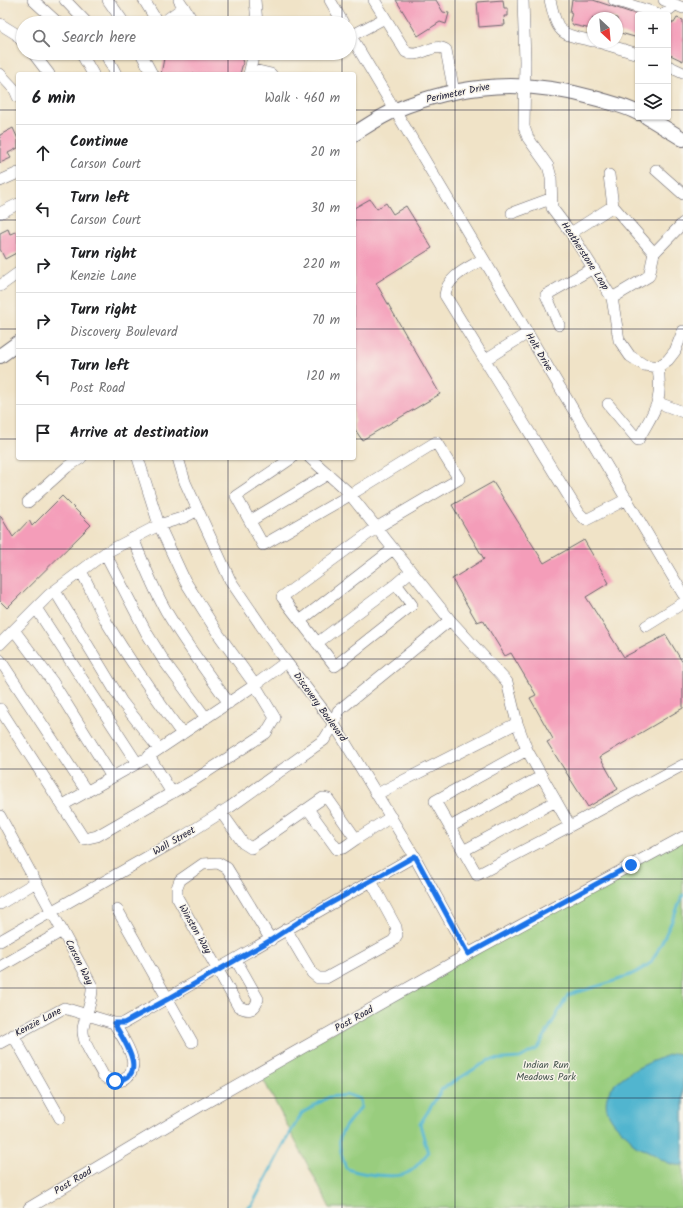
<!DOCTYPE html>
<meta charset="utf-8">
<style>
body{margin:0;font-family:Kalam,sans-serif;background:#f2f2f2;color:#202124}
.controls{position:absolute;right:12px;top:12px;display:grid;overflow:hidden;border-radius:4px;box-shadow:0 1px 3px #0004}
.controls button{width:36px;height:36px;display:grid;place-items:center;padding:0;border:0;border-bottom:1px solid #e0e0e0;background:#fff;color:#202124;font:20px sans-serif}
.compass{position:absolute;left:587px;top:12px;width:36px;height:36px;border-radius:50%;background:#fff;box-shadow:0 1px 3px #0004;rotate:154deg}
.stop{position:absolute;width:12px;height:12px;margin:-9px;border:3px solid #1a73e8;border-radius:50%;background:#fff}
.stop.end{background:#1a73e8;border-color:#fff;box-shadow:0 1px 4px #0008}
.list{margin:0;padding:0;list-style:none}
h2{display:flex;justify-content:space-between;align-items:center;height:52px;margin:0;padding:0 16px;font-size:17px}
h2 small{font-size:13px;font-weight:400;color:#757577}
.list li{display:grid;grid-template-columns:26px 1fr auto;gap:12px;align-items:center;box-sizing:border-box;height:56px;padding:0 16px;border-top:1px solid #e0e0e0}
.list b{display:block;font-size:15px;white-space:nowrap}
.list p{margin:0;font-size:13px;white-space:nowrap;color:#757577}
.list em{font-size:13px;font-style:normal;color:#757577}
.icon{flex:none;width:22px;height:22px;fill:none;stroke:currentColor;stroke-width:2;stroke-linecap:round;stroke-linejoin:round}
.map{position:relative;flex:none;width:683px;height:1208px;overflow:hidden}
.search{position:absolute;background:#fff;box-shadow:0 1px 3px #0004;left:16px;top:16px;width:340px;height:44px;display:flex;align-items:center;gap:10px;box-sizing:border-box;padding:0 14px;border-radius:22px;color:#757577;font-size:15px}
.panel{position:absolute;background:#fff;box-shadow:0 1px 3px #0004;left:16px;top:72px;width:340px;height:388px;border-radius:4px}
.map>svg:first-child{display:block}
</style>
<div class="map">
<svg width="683" height="1208" viewBox="0 0 683 1208">
<rect width="100%" height="100%" fill="#f7f3e8"/>
<filter id="ink" filterUnits="userSpaceOnUse"><feTurbulence type="fractalNoise" baseFrequency=".025" numOctaves="2"/><feDisplacementMap in="SourceGraphic" scale="8" xChannelSelector="R" yChannelSelector="G"/><feConvolveMatrix kernelMatrix="1 2 1 2 8 2 1 2 1" color-interpolation-filters="sRGB"/></filter>
<filter id="wash" filterUnits="userSpaceOnUse"><feTurbulence type="fractalNoise" baseFrequency=".012" numOctaves="4" result="noise"/><feDisplacementMap in="SourceGraphic" scale="16" xChannelSelector="R" yChannelSelector="G"/><feGaussianBlur stdDeviation="0.9" result="paint"/><feColorMatrix in="noise" values="0 0 0 0 0 0 0 0 0 0 0 0 0 0 0 0 0 1.4 0 .05"/><feComposite in="paint" operator="in"/></filter>
<g filter="url(#wash)">
<rect width="100%" height="100%" fill="#f0e3c7"/>
<path fill="#99cd7e" stroke="#5e785c" d="M 683,837 L 683,1208 L 330,1208 L 260,1073 Z"/>
<path fill="#51b5cf" stroke="#3a6c85" d="M 675,1053 L 683,1055 L 683,1165 C 670,1167 660,1158 650,1152 C 645,1149 637,1148 633,1144 C 632,1142 631,1140 630,1138 C 628,1135 624,1133 621,1130 C 577,1089 642,1064 675,1053 Z"/>
<g fill="none" stroke-linecap="round" stroke-linejoin="round">
<path stroke="#51b5cf" stroke-width="3" d="M 247,1208 L 252,1205 L 286,1140 L 302,1113 L 329,1097 L 348,1095 L 360,1099 L 361,1107 C 340,1133 333,1135 346,1168 C 357,1174 396,1179 407,1173 C 415,1170 422,1159 428,1153 L 420,1124 L 442,1089 L 489,1060 L 520,1058 L 538,1048 L 568,995 C 592,987 629,980 649,964 C 658,956 677,908 683,895"/>
</g>
<g id="blocks">
<path fill="#f49db9" d="M 396,0 L 436,0 L 443,12 L 449,13 L 446,24 L 440,22 L 418,36 Z
M 503,0 L 504,8 L 508,8 L 508,16 L 504,16 L 505,25 L 479,27 L 477,2 Z
M 572,0 L 593,0 L 638,15 L 638,38 L 617,32 L 617,18 L 593,18 L 591,29 L 573,25 L 570,20 L 572,13 L 570,12 Z
M 677,18 L 683,20 L 683,61 L 668,54 L 668,22 L 674,23 Z
M 165,53 L 240,53 L 243,63 L 240,74 L 161,74 Z
M 13,128 L 18,139 L 18,148 L 8,153 L 11,158 L 0,163 L 0,135 Z
M 370,199 L 377,209 L 386,203 L 393,214 L 406,206 L 432,248 L 376,283 L 440,394 L 362,440 L 354,428 L 354,208 Z
M 8,229 L 10,234 L 18,231 L 18,252 L 5,259 L 0,249 L 0,233 Z
M 493,482 L 544,563 L 584,540 L 609,583 L 586,597 L 624,657 L 666,635 L 683,663 L 683,708 L 600,757 L 618,789 L 588,807 L 547,742 L 553,739 L 530,698 L 536,695 L 511,653 L 505,656 L 483,620 L 477,622 L 452,579 L 484,559 L 452,505 Z
M 62,496 L 91,525 L 7,608 L 0,601 L 0,515 L 13,537 L 29,520 L 32,526 Z"/>
</g>
</g>
<g filter="url(#ink)">
<use href="#blocks" fill-opacity="0" stroke="#6a666c" stroke-width="1"/>
<g fill="none" stroke-linecap="round" stroke-linejoin="round">
<g stroke="#6a666c" stroke-width="12">
<path id="minor" d="M 33,0 L 58,23
M 65,0 L 87,23
M 108,0 L 124,23
M 144,0 L 158,23
M 179,0 L 194,23
M 255,0 L 257,23
M 330,0 L 343,23
M 374,0 L 406,52 C 418,60 434,41 446,50 L 454,92
M 523,0 L 525,61 L 524,127 L 528,138 L 548,166 L 551,177 L 552,208 L 571,233 L 612,298 L 619,340 L 630,356 L 644,365 L 658,367 L 668,360 L 675,351 L 683,331
M 550,0 C 558,34 559,34 593,41
M 614,0 L 662,15 L 675,5
M 664,0 L 683,8
M 162,23 L 184,7
M 0,24 L 16,34 L 23,42
M 349,33 L 683,594
M 351,36 L 385,18
M 598,42 L 638,54
M 33,53 L 49,74
M 81,53 L 93,74
M 105,53 L 116,74
M 141,53 L 152,74
M 668,66 L 683,73
M 250,69 L 271,74
M 0,74 L 15,90 L 18,97
M 249,74 L 254,53
M 656,170 L 683,194
M 609,175 L 613,206
M 0,181 L 18,173
M 0,213 L 18,204
M 512,213 L 550,199
M 571,233 L 613,206 L 654,253 L 649,276 L 612,298
M 654,253 L 683,223
M 483,259 C 469,268 447,276 445,295 L 579,513 L 586,520 L 627,499
M 0,286 L 18,273
M 559,325 L 546,295 L 593,268
M 486,359 L 528,333
M 659,403 L 683,412
M 608,404 L 638,440 C 655,409 663,404 658,367
M 178,458 L 185,482 L 230,580 L 281,655 L 334,724 L 413,854 L 468,954
M 292,458 L 236,496 L 263,545 L 350,495 L 436,442 L 459,479 L 376,528 L 282,597 L 335,666 L 412,605 L 396,584 L 411,571
M 28,502 L 67,467 L 81,458
M 250,521 L 328,474
M 133,538 C 143,563 153,588 166,611 C 185,643 207,673 229,703
M 105,553 L 146,632 L 164,661 L 206,718
M 81,571 C 90,588 98,606 107,623 C 130,661 156,698 182,734
M 55,591 L 122,702 L 159,749
M 36,608 L 137,763
M 300,621 L 393,549
M 646,626 L 683,603
M 14,630 L 52,681 L 112,777
M 317,643 L 396,584
M 0,644 L 49,595 L 105,553 L 159,525 L 138,458
M 0,660 L 87,792
M 0,709 L 84,839 L 97,836 L 196,779 L 266,733 L 275,718 L 255,685 L 286,662
M 517,723 L 527,750 L 570,826 L 683,765
M 527,750 L 435,801 L 477,875 L 570,826
M 172,793 L 149,756 L 255,685 L 219,635 L 185,581 L 159,525 L 185,517 L 198,510
M 377,794 L 517,723 L 507,682 L 450,620
M 63,805 L 143,760
M 308,809 L 337,849 L 343,848 L 356,839
M 221,812 L 243,843 L 251,848 L 323,798 L 328,799 L 356,839 L 391,817
M 0,816 L 92,986 C 93,1002 85,1014 83,1029 C 82,1044 97,1062 103,1075 C 109,1080 116,1083 123,1080 C 146,1067 122,1038 114,1023
M 450,827 L 542,776
M 463,851 L 556,801
M 0,904 L 36,882
M 117,909 L 192,1042
M 286,929 L 312,973 L 318,978 L 326,978 L 393,941 L 397,935 L 396,927 L 371,881
M 0,941 L 184,836 L 230,807 L 324,740 L 334,724 L 338,711 L 450,620 L 348,492 L 310,458
M 236,960 L 258,999 C 255,1011 248,1012 238,1006 L 177,897 L 177,888 L 180,880 L 203,864 L 218,863 L 227,868 L 271,940
M 0,967 L 62,931
M 13,1035 L 60,1118
M 0,1043 L 64,1008 L 114,1023 L 124,1023 L 415,856
M 29,1208 L 200,1106 L 468,954 L 683,837"/>
</g>
<g stroke="#6a666c" stroke-width="16">
<path id="major" d="M 647,117 L 683,139
M 354,134 C 367,126 381,116 396,110 C 463,82 528,79 598,99 C 611,103 625,106 638,113
M 0,356 L 18,343"/>
</g>
<use href="#minor" stroke="#fff" stroke-width="11"/>
<use href="#major" stroke="#fff" stroke-width="14"/>
</g>
</g>
<g fill="none" stroke-linecap="round" stroke-linejoin="round" filter="url(#ink)">
<path stroke="#1a73e8" stroke-width="5" d="M 115,1081 C 151,1078 123,1039 114,1023 L 124,1023 L 168,999 L 271,940 L 306,917 L 415,856 L 468,954 L 631,865"/>
</g>
<path fill="none" stroke="#22223b" stroke-width="1" stroke-opacity="0.55" d="M 114,0 L 114,23M 228,0 L 228,23M 342,0 L 342,23M 455,0 L 455,1208M 569,0 L 569,1208M 114,53 L 114,74M 228,53 L 228,74M 342,53 L 342,74M 0,110 L 18,110M 354,110 L 638,110M 668,110 L 683,110M 0,220 L 18,220M 354,220 L 683,220M 0,329 L 18,329M 354,329 L 683,329M 0,439 L 18,439M 354,439 L 683,439M 114,458 L 114,1208M 228,458 L 228,1208M 342,458 L 342,1208M 0,549 L 683,549M 0,659 L 683,659M 0,769 L 683,769M 0,879 L 683,879M 0,988 L 683,988M 0,1098 L 683,1098"/>
<g text-anchor="middle" dominant-baseline="central" stroke-width="3" stroke-linejoin="round" paint-order="stroke">
<g font-size="10" fill="#22223b" stroke="#f7f3e8">
<text transform="translate(458 93) rotate(-12)">Perimeter Drive</text>
<text transform="translate(585 256) rotate(57)">Heatherstone Loop</text>
<text transform="translate(539 352) rotate(59)">Holt Drive</text>
<text transform="translate(320 707) rotate(54)">Discovery Boulevard</text>
<text transform="translate(174 841) rotate(-30)">Wall Street</text>
<text transform="translate(195 929) rotate(60)">Winston Way</text>
<text transform="translate(79 962) rotate(63)">Carson Way</text>
<text transform="translate(354 1019) rotate(-29)">Post Road</text>
<text transform="translate(38 1022) rotate(-28)">Kenzie Lane</text>
<text transform="translate(73 1181) rotate(-31)">Post Road</text>
</g>
<g font-size="10" fill="#46554f" stroke="#f7f3e8">
<text x="546" y="1065">Indian Run<tspan x="546" dy="12">Meadows Park</tspan></text>
</g>
</g>
</svg>
<div class="controls">
<button>+</button>
<button>−</button>
<button><svg class="icon" aria-label="layers" viewBox="0 0 24 24"><path d="M12 4l9 5-9 5-9-5zM3 14l9 5 9-5"/></svg></button>
</div>
<svg class="compass" viewBox="-18 -18 36 36"><path d="M0-13l5 13h-10z" fill="#e53935"/><path d="M0 13l5-13h-10z" fill="#757577"/></svg>
<div class="stop" style="left:115px;top:1081px"></div>
<div class="stop end" style="left:631px;top:865px"></div>
<div class="search"><svg class="icon" aria-label="search" viewBox="0 0 24 24"><circle cx="10" cy="10" r="6"/><path d="M15 15l6 6"/></svg>Search here</div>
<section class="panel">
<h2>6 min<small>Walk · 460 m</small></h2>
<ul class="list">
<li><svg class="icon" aria-label="ahead" viewBox="0 0 24 24"><path d="M12 20V5M6 11l6-6 6 6"/></svg><div><b>Continue</b><p>Carson Court</p></div><em>20 m</em></li>
<li><svg class="icon" aria-label="left" viewBox="0 0 24 24"><path d="M17 20v-9H6M10 6l-5 5 5 5"/></svg><div><b>Turn left</b><p>Carson Court</p></div><em>30 m</em></li>
<li><svg class="icon" aria-label="right" viewBox="0 0 24 24"><path d="M7 20v-9h11M14 6l5 5-5 5"/></svg><div><b>Turn right</b><p>Kenzie Lane</p></div><em>220 m</em></li>
<li><svg class="icon" aria-label="right" viewBox="0 0 24 24"><path d="M7 20v-9h11M14 6l5 5-5 5"/></svg><div><b>Turn right</b><p>Discovery Boulevard</p></div><em>70 m</em></li>
<li><svg class="icon" aria-label="left" viewBox="0 0 24 24"><path d="M17 20v-9H6M10 6l-5 5 5 5"/></svg><div><b>Turn left</b><p>Post Road</p></div><em>120 m</em></li>
<li><svg class="icon" aria-label="arrive" viewBox="0 0 24 24"><path d="M6 21V4h12l-3 4 3 4H6"/></svg><div><b>Arrive at destination</b></div></li>
</ul>
</section>
</div>
